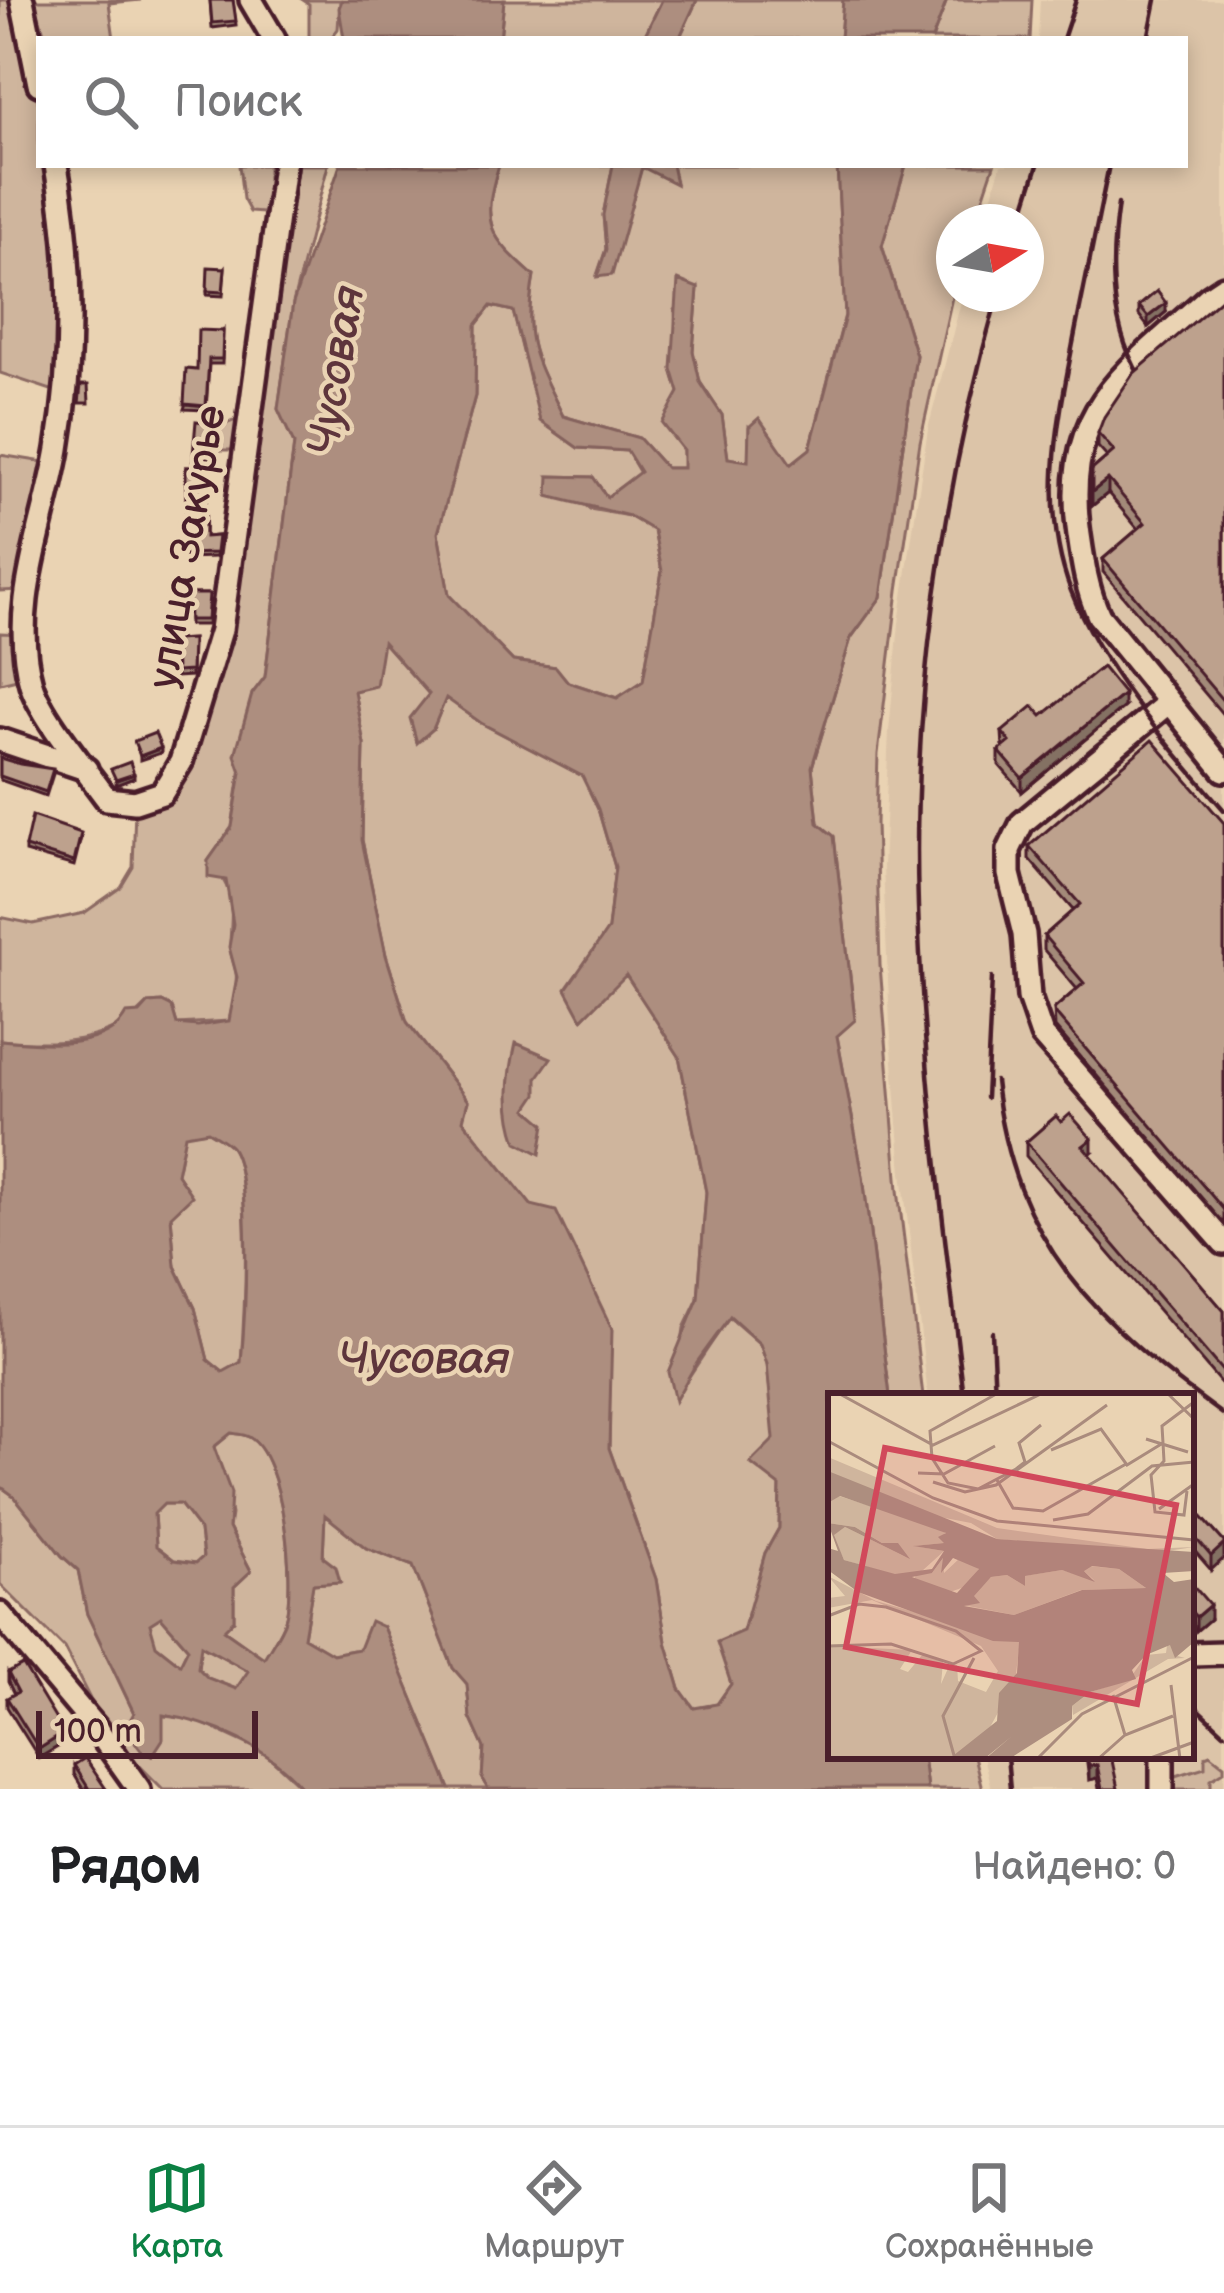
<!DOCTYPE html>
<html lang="ru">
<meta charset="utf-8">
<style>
body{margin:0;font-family:"Balsamiq Sans",sans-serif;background:#f2f2f2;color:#202124}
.compass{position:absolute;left:936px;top:204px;width:108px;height:108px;border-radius:50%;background:#fff;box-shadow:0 6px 18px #0003;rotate:79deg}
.scale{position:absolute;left:36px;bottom:30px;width:222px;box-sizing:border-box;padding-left:12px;border:6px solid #4a1f2b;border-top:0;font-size:33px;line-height:42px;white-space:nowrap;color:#4a1f2b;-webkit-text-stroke:9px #ead3b3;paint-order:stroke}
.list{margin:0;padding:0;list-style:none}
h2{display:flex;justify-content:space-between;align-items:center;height:156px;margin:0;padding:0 48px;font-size:51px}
h2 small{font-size:39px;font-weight:400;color:#757577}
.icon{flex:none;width:66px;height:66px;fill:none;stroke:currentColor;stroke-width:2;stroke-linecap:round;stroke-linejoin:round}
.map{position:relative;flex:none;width:1224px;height:1789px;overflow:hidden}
.search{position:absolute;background:#fff;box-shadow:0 6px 18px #0003;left:36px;right:36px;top:36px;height:132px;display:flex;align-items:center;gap:30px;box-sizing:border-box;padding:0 42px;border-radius:0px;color:#757577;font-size:45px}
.sheet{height:336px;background:#fff}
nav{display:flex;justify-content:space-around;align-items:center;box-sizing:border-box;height:168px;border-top:3px solid #e0e0e0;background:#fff;font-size:33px;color:#757577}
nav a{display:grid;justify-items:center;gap:6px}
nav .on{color:#0b8043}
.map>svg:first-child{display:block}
</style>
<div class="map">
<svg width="1224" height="1789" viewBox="0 0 1224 1789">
<rect width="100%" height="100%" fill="#ead3b3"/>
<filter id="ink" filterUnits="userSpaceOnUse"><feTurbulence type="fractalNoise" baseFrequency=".00833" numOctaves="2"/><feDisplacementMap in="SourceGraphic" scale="24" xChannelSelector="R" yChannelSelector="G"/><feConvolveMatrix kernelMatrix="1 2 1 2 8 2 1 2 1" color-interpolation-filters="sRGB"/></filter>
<g filter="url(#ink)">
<path fill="#dcc4a8" d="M 1040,0 L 1224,0 L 1224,1789 L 991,1789 L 983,1756 L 1191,1756 L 1191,1396 L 928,1396 L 902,1172 L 890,1024 L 883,868 L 889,731 L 899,623 L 928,429 L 963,294 L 1026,294 L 1026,222 L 984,222 L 1001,165 L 1185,165 L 1185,39 L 1038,39 Z"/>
<path fill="#cfb59d" stroke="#8c6a64" stroke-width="3" d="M 0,0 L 16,0 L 39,106 L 39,165 L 52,165 L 66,255 L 57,392 L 0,373 Z
M 34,0 L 141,0 L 109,3 L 114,39 L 46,39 Z
M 303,0 L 340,0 L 338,29 L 330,39 L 309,39 L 309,4 Z
M 504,0 L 662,0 L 643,39 L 500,39 Z
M 697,0 L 843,0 L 840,39 L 679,39 Z
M 947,0 L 1032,0 L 1030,39 L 932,39 Z
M 239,165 L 268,165 L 268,201 L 263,213 L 250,212 L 243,199 Z
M 298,165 L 328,165 L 293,303 L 278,409 L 294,444 L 265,677 L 252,694 L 232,827 L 208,861 C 236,889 232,905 230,943 C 229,953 234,962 236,972 C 238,987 232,1006 229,1021 L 177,1024 L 172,1007 L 162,1002 L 149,1003 C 110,1045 53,1045 0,1040 L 0,917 L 33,924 L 84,913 L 121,887 L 133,867 L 135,808 L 196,734 Z
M 499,165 L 613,165 L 603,215 L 606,249 L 597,275 L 611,275 L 642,166 L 676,182 L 672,165 L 837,165 L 845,315 L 810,449 L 790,465 L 749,427 L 749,461 L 728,459 L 722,415 L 700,382 L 693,351 L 698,288 L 675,310 L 676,352 L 672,369 L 679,392 L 684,468 L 666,468 L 639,438 L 563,416 C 535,359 522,341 534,276 C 489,236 480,225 499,165 Z
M 906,165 L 994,165 L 975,222 L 954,222 L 954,288 L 920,442 L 898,590 L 878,754 L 876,823 L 880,965 L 898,1190 L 923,1396 L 890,1396 L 863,1176 L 837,1036 L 855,1020 L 834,837 L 818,823 L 812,767 L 851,638 L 881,597 L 916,355 L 882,245 Z
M 491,306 L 513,311 L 541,421 L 578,448 L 627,451 L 640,473 L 607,497 L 593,477 L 550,476 L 590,509 L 629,516 L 654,530 L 662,571 L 643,682 L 617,698 L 568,682 L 555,667 L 513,661 L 449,595 L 438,533 L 475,396 L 476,325 Z
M 236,420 L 241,427 L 240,443 L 233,450 L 215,450 L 217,427 Z
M 0,455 L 50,463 L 21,590 L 0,591 Z
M 0,633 L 21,634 L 21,678 L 0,683 Z
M 382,641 L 429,694 L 433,729 L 446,697 L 481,723 L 583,776 L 598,809 L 615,867 L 608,929 L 567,990 L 583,1018 L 626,974 L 679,1056 L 706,1192 L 698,1299 L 684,1328 L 674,1399 L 729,1317 L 760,1344 L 767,1364 L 780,1485 L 779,1528 L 765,1553 L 731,1684 L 717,1704 L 694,1709 L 680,1689 L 666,1642 L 656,1579 L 609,1448 L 611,1329 L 531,1205 L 462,1119 L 468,1101 L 407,1022 L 386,955 L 362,840 L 364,744 L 354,691 L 375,685 Z
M 208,1131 C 215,1135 227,1141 231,1147 C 253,1178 244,1321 241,1363 L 223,1373 L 208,1360 L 195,1308 L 175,1266 L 171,1215 L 191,1196 L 177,1174 L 185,1134 Z
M 231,1433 C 237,1434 244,1434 249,1437 C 284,1456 295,1582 286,1617 C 282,1631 271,1646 264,1659 L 224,1630 L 234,1620 L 234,1587 L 251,1571 L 229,1528 L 231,1514 L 214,1447 Z
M 0,1486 L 14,1496 L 62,1556 L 78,1570 L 87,1614 L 134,1713 L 193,1719 L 264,1752 L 304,1789 L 163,1789 L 124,1750 L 90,1699 L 64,1648 L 0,1584 Z
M 164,1504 L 180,1504 L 200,1530 L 203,1557 L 196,1563 L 174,1560 L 156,1546 L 154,1513 Z
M 325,1514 L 366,1548 L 413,1566 L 453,1668 L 467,1684 L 470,1717 L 484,1748 L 482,1779 L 488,1789 L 450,1789 L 383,1627 L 359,1649 L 332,1654 L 304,1637 L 313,1584 L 340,1582 L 323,1558 Z
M 161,1617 L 188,1648 L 180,1665 L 155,1645 L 149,1623 Z
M 200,1645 L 249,1671 L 236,1689 L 207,1678 L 198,1668 Z
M 1210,1754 L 1224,1765 L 1224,1771 L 1211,1779 L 1211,1789 L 1174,1789 L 1176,1776 L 1205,1767 L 1205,1756 Z
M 923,1756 L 974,1756 L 982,1789 L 927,1789 Z"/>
<path fill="#ad8e7f" stroke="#85625d" stroke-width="3" fill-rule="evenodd" d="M 342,0 L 504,0 L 500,39 L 344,39 L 339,8 Z
M 662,0 L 697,0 L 679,39 L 643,39 Z
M 843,0 L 947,0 L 932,39 L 840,39 Z
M 340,165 L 499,165 C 480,225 489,236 534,276 C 522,341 535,358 563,416 L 639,438 L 666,468 L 683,468 L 683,450 L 662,423 L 679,392 L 672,369 L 678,280 L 698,288 L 693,351 L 700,382 L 722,415 L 728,458 L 748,461 L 749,427 L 759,418 L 791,464 L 810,449 L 845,316 L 837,165 L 906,165 L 882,246 L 916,355 L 881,597 L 851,638 L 812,767 L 818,823 L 834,836 L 855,1020 L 837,1036 L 863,1176 L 890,1396 L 831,1396 L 831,1756 L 923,1756 L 927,1789 L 488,1789 L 482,1779 L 484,1748 L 470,1717 L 467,1684 L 453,1668 L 413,1566 L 366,1548 L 325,1515 L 323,1557 L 336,1567 L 340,1582 L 313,1584 L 304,1637 L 333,1654 L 359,1649 L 370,1621 L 383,1627 L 450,1789 L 304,1789 C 270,1749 214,1722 163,1715 L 163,1739 L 152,1756 L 143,1753 L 125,1729 L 134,1713 L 87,1614 L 78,1570 L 62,1556 L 14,1496 L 0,1486 L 0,1040 C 35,1043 106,1053 126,1014 L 140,1013 L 149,1003 L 162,1002 L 172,1007 L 177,1024 L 198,1026 L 229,1021 L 237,977 L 229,947 L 233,924 L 226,880 L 208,877 L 208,861 L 232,827 L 241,772 L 235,755 L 252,694 L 265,677 L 294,444 L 278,409 L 293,303 ZM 491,306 L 513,311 L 540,421 L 578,448 L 627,451 L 640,472 L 607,497 L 593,477 L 549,476 L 548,496 L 629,516 L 654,531 L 662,571 L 643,681 L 617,698 L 568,682 L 556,667 L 513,661 L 449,595 L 438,533 L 475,396 L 476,325 ZM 383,642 L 429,694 L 410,718 L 417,743 L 433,729 L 446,698 L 481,723 L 582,776 L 598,809 L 615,867 L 608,929 L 566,989 L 582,1019 L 626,975 L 679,1056 L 706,1192 L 698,1299 L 668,1372 L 675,1401 L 697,1362 L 730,1317 L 760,1344 L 767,1364 L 774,1439 L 750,1463 L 780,1486 L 779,1528 L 765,1553 L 743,1631 L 717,1642 L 731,1684 L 717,1704 L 694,1708 L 680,1689 L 666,1642 L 656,1579 L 609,1448 L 612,1329 L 556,1211 L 531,1205 L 463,1120 L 468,1101 L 407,1022 L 386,955 L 362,840 L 364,744 L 354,691 L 376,686 ZM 208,1131 C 214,1135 226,1141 231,1147 C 253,1177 245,1322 241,1362 L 223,1372 L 208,1360 L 195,1308 L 175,1266 L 171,1216 L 192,1196 L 177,1174 L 185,1135 ZM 231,1433 C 237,1434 244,1434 249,1437 C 284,1456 295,1581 286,1617 C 282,1631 271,1646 264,1658 L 224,1630 L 234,1620 L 234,1587 L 251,1571 L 229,1528 L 231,1493 L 214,1447 ZM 164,1504 L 180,1504 L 200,1530 L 203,1557 L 196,1563 L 174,1560 L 156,1546 L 154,1514 ZM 161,1617 L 188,1648 L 180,1664 L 156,1645 L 150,1624 ZM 201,1645 L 248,1671 L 236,1689 L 208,1678 L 198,1668 Z
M 613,165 L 672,165 L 676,184 L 642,167 L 612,275 L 597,277 L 606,249 L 603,215 Z
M 516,1043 L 551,1058 L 537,1078 L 537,1094 L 527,1109 L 545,1124 L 540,1154 L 517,1142 C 505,1109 508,1077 516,1043 Z"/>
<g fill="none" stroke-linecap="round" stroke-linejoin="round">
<g stroke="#4a1f2b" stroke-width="30">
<path id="minor" d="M 22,0 L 39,84
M 251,0 L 274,39
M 56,165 C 72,259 74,355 58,449 C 45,526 9,606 31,684 C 40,715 87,771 107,799 L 135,802 L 162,793 L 181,762 L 221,630 L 284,165
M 1224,287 L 1209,297 C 1125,374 1061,408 1079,535 C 1083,563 1087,590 1099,616 L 1224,770
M 1168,703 L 1022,823 L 1009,850 L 1009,874 L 1024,934 L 1029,997 L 1042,1035 L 1224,1243
M 0,740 L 86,769
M 0,1614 L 95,1727 L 139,1789
M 1191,1654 L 1224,1653
M 1162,1756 L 1162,1789"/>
</g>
<use href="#minor" stroke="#ead3b3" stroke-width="21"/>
<path stroke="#4a1f2b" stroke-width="4.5" d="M 1063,39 L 1076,0
M 1148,39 L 1156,0
M 1109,165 C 1098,219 1087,274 1076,328 C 1059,416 1038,505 1071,591 C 1103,672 1168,745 1224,810
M 1118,204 C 1108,272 1110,343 1155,398
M 1020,222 L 1038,165
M 995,1081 C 1013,1244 1097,1323 1224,1415
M 986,1098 L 992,978
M 992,1332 L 995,1396
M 964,1396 C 944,1233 923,1071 918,906 C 911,705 943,487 998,294
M 1191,1702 L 1224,1733
M 1007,1756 L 1010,1789"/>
</g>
<path fill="#a38a79" stroke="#4a1f2b" stroke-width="3" d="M 210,0 L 233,0 L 236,25 L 212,28 Z
M 225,268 L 223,296 L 207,295 L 207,291 Z
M 1224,296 L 1224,716 L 1103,572 L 1103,559 L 1138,529 L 1108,493 L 1092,506 L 1092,470 L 1107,457 L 1098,447 L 1098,433 Z
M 1139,306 L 1166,312 L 1148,327 L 1139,315 Z
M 223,331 L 222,364 L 209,364 L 206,410 L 184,409 L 197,370 Z
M 217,423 L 214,461 L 207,460 L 205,537 L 218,536 L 216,557 L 186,558 L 186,467 L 192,467 Z
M 188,594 L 209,594 L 207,625 L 189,625 Z
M 192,639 L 191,676 L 176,677 L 175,640 Z
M 1124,707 L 1022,792 L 999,765 L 999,751 L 1003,747 L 1002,732 L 1042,716 Z
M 0,758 L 53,774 L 46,796 L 0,780 Z
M 1224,823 L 1224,1224 L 1055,1027 L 1054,1009 L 1077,989 L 1044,950 L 1044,936 L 1073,910 L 1029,859 L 1029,846 Z
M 81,838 L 74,866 L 25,852 L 25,847 Z
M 1026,1142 L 1092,1152 L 1089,1154 L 1224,1311 L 1224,1387 L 1026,1156 Z
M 1191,1505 L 1224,1542 L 1211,1570 L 1191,1547 Z
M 1191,1583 L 1210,1619 L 1196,1631 L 1191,1625 Z
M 8,1673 L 64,1743 L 39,1758 L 7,1707 L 7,1698 L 14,1694 L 8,1682 Z
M 1086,1756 L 1118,1789 L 1099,1789 L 1097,1778 L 1089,1780 Z
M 74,1765 L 106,1789 L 83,1789 L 74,1774 Z"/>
<path fill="#847163" stroke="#4a1f2b" stroke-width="3" d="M 1166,303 L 1166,312 L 1148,327 L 1148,317 Z
M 1108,479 L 1108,493 L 1092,506 L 1092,492 Z
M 1124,694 L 1124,707 L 1022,792 L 1022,778 Z
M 161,748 L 161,753 L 140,760 L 140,756 Z
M 134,774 L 134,778 L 116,785 L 116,780 Z
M 1092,1139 L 1092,1152 L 1083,1160 L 1083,1146 Z
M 1224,1544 L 1224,1558 L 1211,1570 L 1211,1556 Z
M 1210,1605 L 1210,1619 L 1196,1631 L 1196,1617 Z
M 64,1733 L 64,1743 L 39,1758 L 39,1749 Z
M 1097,1765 L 1097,1778 L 1089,1780 L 1089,1766 Z"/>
<path fill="#bda18d" stroke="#4a1f2b" stroke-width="3" d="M 210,0 L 233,0 L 236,21 L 212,23 Z
M 208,267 L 225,268 L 223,292 L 207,291 Z
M 1157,291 L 1166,303 L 1148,317 L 1139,306 Z
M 1224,296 L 1224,702 L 1103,559 L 1145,523 L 1108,479 L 1092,492 L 1092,470 L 1114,451 L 1098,433 L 1104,417 L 1133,374 Z
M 198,330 L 223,331 L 222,359 L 209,359 L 206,406 L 184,404 L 186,369 L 197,370 Z
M 81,385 L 88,385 L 89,403 L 79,403 Z
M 196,421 L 217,423 L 214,456 L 207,456 L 205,537 L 218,536 L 216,553 L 186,554 L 186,467 L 192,467 Z
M 188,594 L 209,594 L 207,620 L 189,620 Z
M 192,639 L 191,671 L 176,672 L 175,640 Z
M 1102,667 L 1124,694 L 1022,778 L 999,751 L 1010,742 L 1002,732 L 1033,706 L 1042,716 Z
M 155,733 L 161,748 L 140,756 L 134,741 Z
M 1152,740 L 1224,823 L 1224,1210 L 1055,1013 L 1054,1009 L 1084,983 L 1044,936 L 1080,904 L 1029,846 Z
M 0,758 L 20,764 L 53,769 L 46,792 L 0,776 Z
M 130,762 L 134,774 L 116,780 L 111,769 Z
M 32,816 L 81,833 L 74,862 L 25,847 Z
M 1070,1114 L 1092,1139 L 1083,1146 L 1224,1311 L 1224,1373 L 1026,1142 L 1056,1116 L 1061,1122 Z
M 1191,1505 L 1224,1542 L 1224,1544 L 1211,1556 L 1191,1533 Z
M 1191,1583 L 1210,1605 L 1196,1617 L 1191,1611 Z
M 23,1665 L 64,1733 L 39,1749 L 7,1698 L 18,1692 L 8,1673 Z
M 1086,1756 L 1111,1756 L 1118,1789 L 1102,1789 L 1097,1765 L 1089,1766 Z
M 85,1758 L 106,1789 L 89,1789 L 74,1765 Z"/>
</g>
<g text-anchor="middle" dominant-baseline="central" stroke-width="9" stroke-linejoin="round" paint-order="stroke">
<g font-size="42" fill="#4a1f2b" stroke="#ead3b3">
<text transform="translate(188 547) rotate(-80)">улица Закурье</text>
</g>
<g font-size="45" font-style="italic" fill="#5e353c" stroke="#ead3b3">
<text transform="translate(337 371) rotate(-81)">Чусовая</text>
<text x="424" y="1359">Чусовая</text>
</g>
</g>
<g transform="translate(828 1393)">
<rect width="366" height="366" fill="#ead3b3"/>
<path d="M 0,64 L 169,135 L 319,156 L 366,154 L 319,161 L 169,146 L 143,130 L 86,119 L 21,90 L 0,78 ZM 11,103 L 117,137 L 116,150 L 86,153 L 116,158 L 94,178 L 104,180 L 115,165 L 116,180 L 132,165 L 151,176 L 142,192 L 119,200 L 86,187 L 89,179 L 67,182 L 16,167 L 5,142 L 17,134 L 78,164 L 27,134 L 0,130 L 0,110 ZM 261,173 L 291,176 L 318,195 L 253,197 L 186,222 L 135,212 L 163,184 L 179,182 L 197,193 L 196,183 L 234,177 L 266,187 L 255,177 ZM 0,183 L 48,208 L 192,249 L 187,288 L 160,338 L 121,366 L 0,366 L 0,253 L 84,257 L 72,276 L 80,279 L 95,261 L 115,269 L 113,291 L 122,271 L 129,272 L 130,288 L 158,299 L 170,278 L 153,253 L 44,207 L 0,215 L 0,205 L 17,203 ZM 341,238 L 356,240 L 346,262 L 357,265 L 340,266 L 245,322 L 244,313 L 262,299 L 301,287 L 318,262 L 338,260 Z" fill="#cfb59d"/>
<path d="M 0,78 L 169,146 L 366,159 L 366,178 L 335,180 L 346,189 L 366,186 L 366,249 L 347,265 L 342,252 L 318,262 L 304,277 L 308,286 L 262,299 L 244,313 L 244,326 L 181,366 L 157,366 L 184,343 L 156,366 L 121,366 L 169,328 L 171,300 L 189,280 L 191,249 L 165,248 L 30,199 L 0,177 L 0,155 L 10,158 L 0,130 L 27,134 L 54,150 L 70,150 L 82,166 L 17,134 L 6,142 L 16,167 L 67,181 L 104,176 L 116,158 L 85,153 L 116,150 L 110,144 L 118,140 L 12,103 L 0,110 ZM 115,165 L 113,180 L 125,165 L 151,176 L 129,200 L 84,184 L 104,180 ZM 264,173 L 291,176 L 318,195 L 254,197 L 186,222 L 136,213 L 152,210 L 146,203 L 163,184 L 179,182 L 197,193 L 197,183 L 234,177 L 267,189 L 256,178 Z" fill="#ad8e7f" fill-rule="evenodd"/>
<path fill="none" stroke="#aa8b7d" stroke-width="3" d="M 10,0 L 105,52 L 215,0M 170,0 L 102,38 L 104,65 L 120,90 L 150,96 L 188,76 L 197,69 L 191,50 L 213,32M 339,0 L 366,26M 318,46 L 360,59M 0,48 L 105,105 L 169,128 L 366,147M 335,50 L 336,68 L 323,82 L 327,119 L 356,122 L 359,98M 223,57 L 273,36 L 299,72 L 335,50 L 334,33 L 366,9M 90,80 L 116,81 L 167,53M 169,87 L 185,115 L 215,118 L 298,71M 105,89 L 137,99 L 168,92 L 279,12M 331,116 L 366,91M 225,127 L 260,121 L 324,73 L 366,69M 0,223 L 31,211 L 58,214 L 128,238 L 153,258 L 125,271 L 63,251 L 0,253M 343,292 L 352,366M 285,302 L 297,342M 127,366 L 115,323 L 146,265M 209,366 L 254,321 L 366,264M 270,366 L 297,342 L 345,323M 320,366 L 366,349"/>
<path fill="#d1495b" fill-opacity="0.15" stroke="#d1495b" stroke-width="6" d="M 57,55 L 348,112 L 309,311 L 18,254 Z"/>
<rect width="366" height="366" fill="none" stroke="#4a1f2b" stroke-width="6"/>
</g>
</svg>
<svg class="compass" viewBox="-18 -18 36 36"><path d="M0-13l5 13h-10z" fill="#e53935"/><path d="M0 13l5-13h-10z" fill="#757577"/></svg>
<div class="scale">100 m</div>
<div class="search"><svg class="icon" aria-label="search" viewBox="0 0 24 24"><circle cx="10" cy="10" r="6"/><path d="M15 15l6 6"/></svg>Поиск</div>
</div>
<section class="sheet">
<h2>Рядом<small>Найдено: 0</small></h2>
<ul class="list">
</ul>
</section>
<nav>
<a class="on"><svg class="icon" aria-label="map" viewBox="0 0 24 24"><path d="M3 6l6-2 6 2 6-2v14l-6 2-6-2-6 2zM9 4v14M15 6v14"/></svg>Карта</a>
<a><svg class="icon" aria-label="directions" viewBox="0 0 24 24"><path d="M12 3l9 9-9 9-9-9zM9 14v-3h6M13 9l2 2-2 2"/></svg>Маршрут</a>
<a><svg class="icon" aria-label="saved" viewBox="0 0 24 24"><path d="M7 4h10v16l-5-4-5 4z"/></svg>Сохранённые</a>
</nav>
